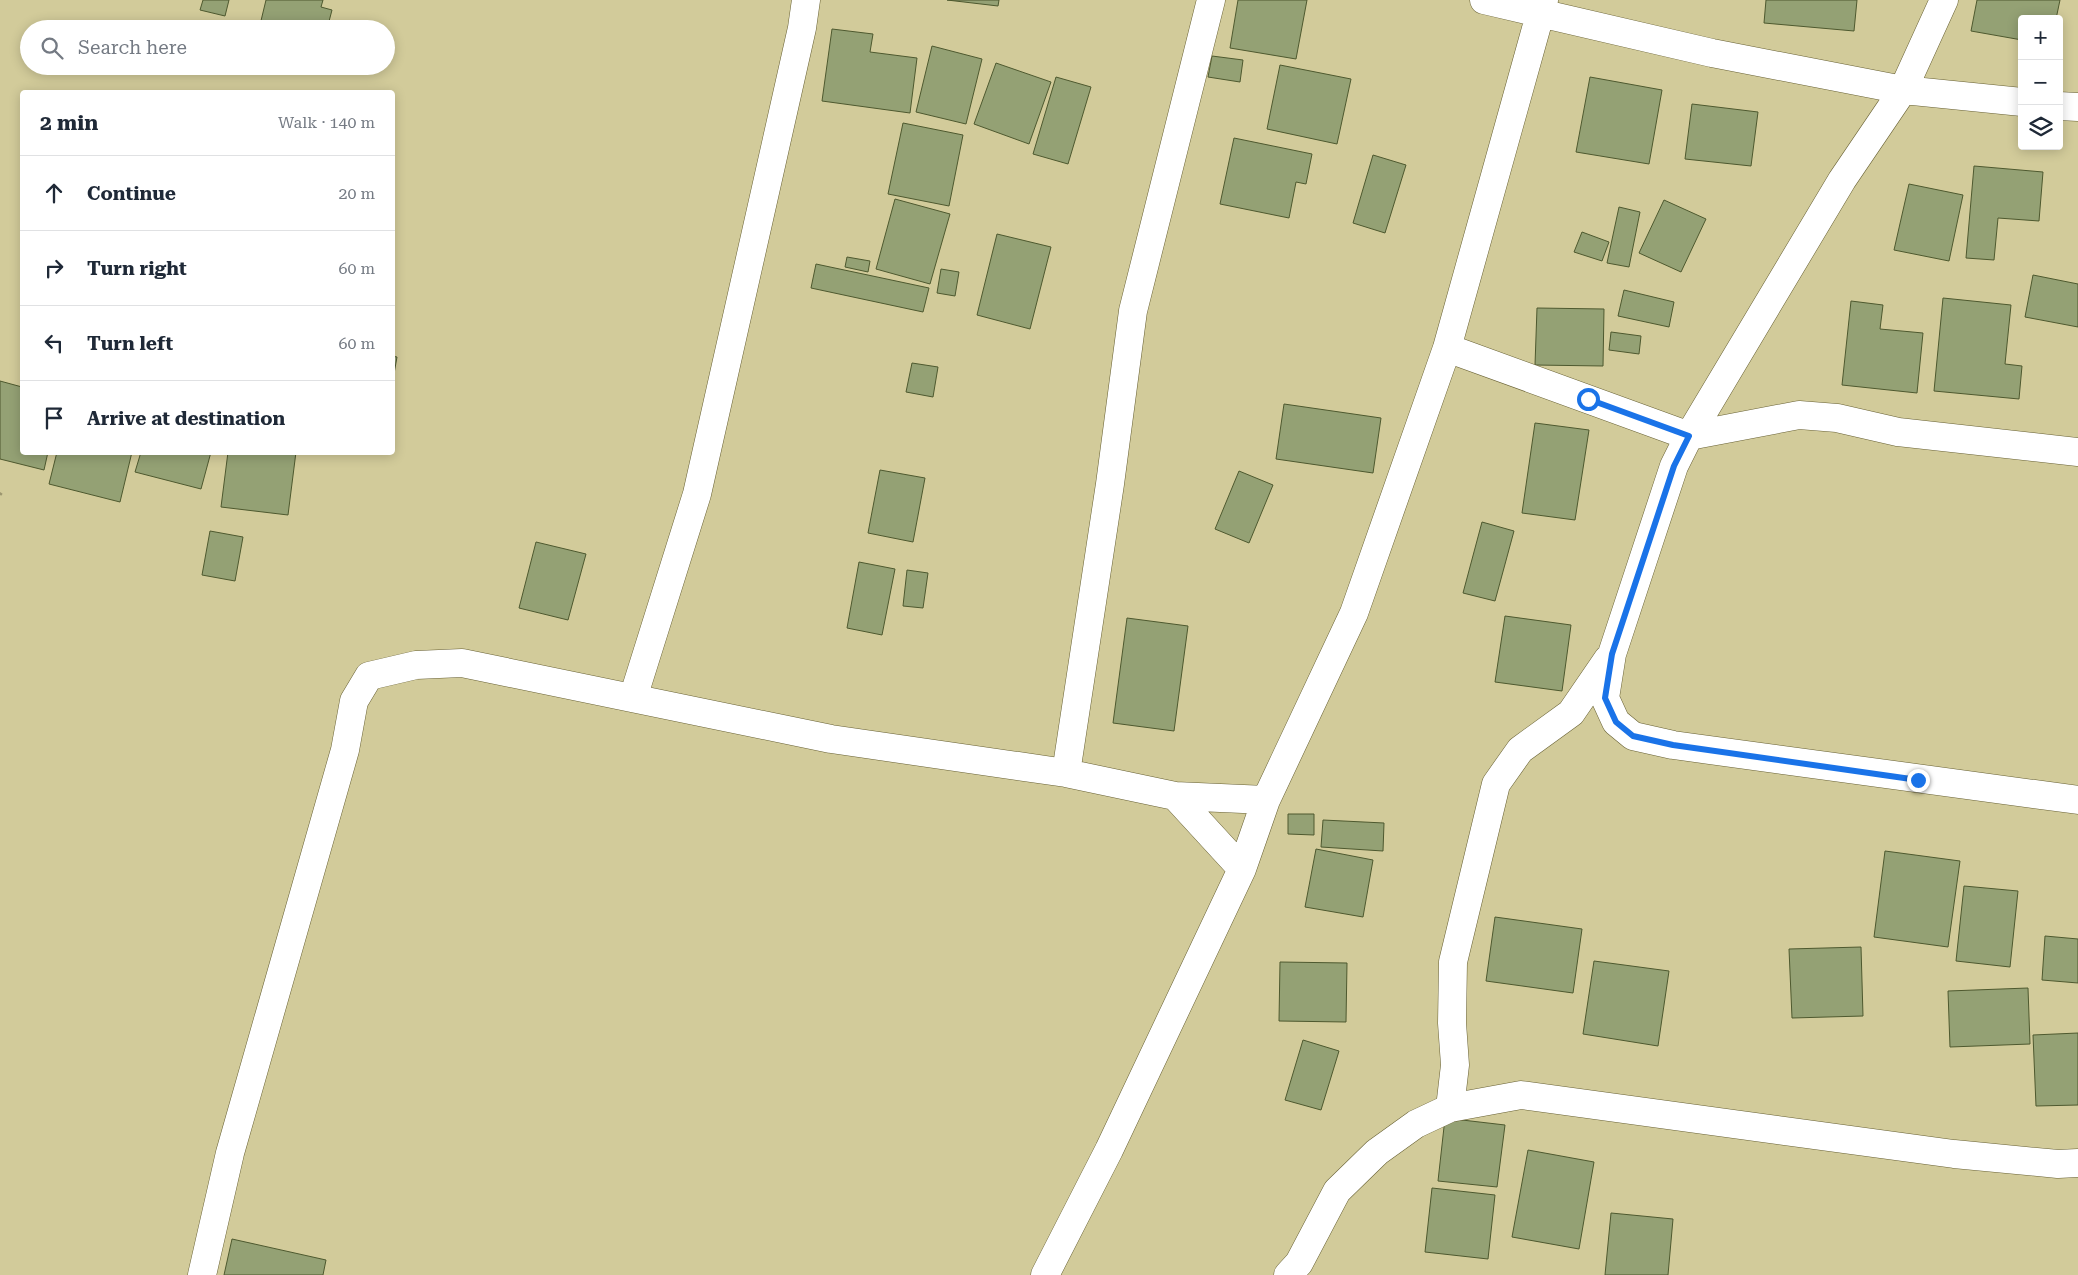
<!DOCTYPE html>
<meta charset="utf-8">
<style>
body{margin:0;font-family:"Roboto Serif",serif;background:#f6f6f7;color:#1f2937}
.controls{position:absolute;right:15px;top:15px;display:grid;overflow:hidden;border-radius:5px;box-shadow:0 2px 12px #0003}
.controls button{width:45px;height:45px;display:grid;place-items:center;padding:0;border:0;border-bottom:1px solid #e0e1e3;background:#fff;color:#1f2937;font:25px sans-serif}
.stop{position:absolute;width:15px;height:15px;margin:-11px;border:4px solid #1a73e8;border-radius:50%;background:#fff}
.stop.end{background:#1a73e8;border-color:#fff;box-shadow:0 1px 5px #0008}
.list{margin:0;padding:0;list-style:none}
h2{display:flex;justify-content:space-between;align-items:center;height:65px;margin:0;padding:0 20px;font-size:21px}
h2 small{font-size:16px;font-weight:400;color:#747a83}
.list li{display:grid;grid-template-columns:32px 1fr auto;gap:15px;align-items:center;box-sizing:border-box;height:75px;padding:0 20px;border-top:1px solid #e0e1e3}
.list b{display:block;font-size:19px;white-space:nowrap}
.list em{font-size:16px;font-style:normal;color:#747a83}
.icon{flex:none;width:28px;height:28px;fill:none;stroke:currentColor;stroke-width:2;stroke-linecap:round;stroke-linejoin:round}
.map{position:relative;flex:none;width:2078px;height:1275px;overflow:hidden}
.search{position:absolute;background:#fff;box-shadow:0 2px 12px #0003;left:20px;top:20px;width:375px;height:55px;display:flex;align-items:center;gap:12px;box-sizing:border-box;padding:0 18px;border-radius:28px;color:#747a83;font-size:19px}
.panel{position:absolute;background:#fff;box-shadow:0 2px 12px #0003;left:20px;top:90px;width:375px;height:365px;border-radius:5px}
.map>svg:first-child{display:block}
</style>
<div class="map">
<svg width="2078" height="1275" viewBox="0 0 2078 1275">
<rect width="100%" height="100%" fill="#d2cb9a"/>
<path fill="#94a174" stroke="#4e592f" d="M 203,0 L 229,0 L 225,16 L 200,10 Z
M 266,0 L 323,0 L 321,7 L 332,10 L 327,29 L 259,29 Z
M 947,0 L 999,0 L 998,6 Z
M 1238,0 L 1307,0 L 1296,59 L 1230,48 Z
M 1766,0 L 1857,0 L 1854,31 L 1764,23 Z
M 1977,0 L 2060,0 L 2056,19 L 2022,19 L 2022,40 L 1971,31 Z
M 832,29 L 873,34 L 870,52 L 917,58 L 910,113 L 822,101 Z
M 932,46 L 982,59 L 966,124 L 916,112 Z
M 1212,56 L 1243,60 L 1240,82 L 1208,77 Z
M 996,63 L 1051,82 L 1029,144 L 974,124 Z
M 1280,65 L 1351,79 L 1337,144 L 1267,129 Z
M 1056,77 L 1091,87 L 1068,164 L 1033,154 Z
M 1590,77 L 1662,90 L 1649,164 L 1576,152 Z
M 1692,104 L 1758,112 L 1751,166 L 1685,159 Z
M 903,123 L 963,135 L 949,206 L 888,194 Z
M 1234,138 L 1312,154 L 1306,184 L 1296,182 L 1289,218 L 1220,204 Z
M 1373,155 L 1406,165 L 1385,233 L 1353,223 Z
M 1974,166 L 2043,172 L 2039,221 L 1998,218 L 1994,260 L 1966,258 Z
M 1909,184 L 1963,195 L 1949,261 L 1894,250 Z
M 895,199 L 950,214 L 930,284 L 876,269 Z
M 1664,200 L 1706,219 L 1681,272 L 1639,253 Z
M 1619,207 L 1640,212 L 1629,267 L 1607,263 Z
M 1582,232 L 1609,242 L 1602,261 L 1574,252 Z
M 997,234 L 1051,247 L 1030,329 L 977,315 Z
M 847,257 L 870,261 L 868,272 L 845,267 Z
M 816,264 L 929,288 L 923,312 L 811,288 Z
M 941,269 L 959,272 L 955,296 L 937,293 Z
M 2033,275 L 2078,284 L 2078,327 L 2025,317 Z
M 1624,290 L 1674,302 L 1669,327 L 1618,316 Z
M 1943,298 L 2011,305 L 2005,364 L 2022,366 L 2019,399 L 1934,391 Z
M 1851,301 L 1883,305 L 1880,329 L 1923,333 L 1917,393 L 1842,385 Z
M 1537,308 L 1604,309 L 1603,366 L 1535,365 Z
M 1611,332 L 1641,336 L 1639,354 L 1609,350 Z
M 392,356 L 397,357 L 392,385 Z
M 912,363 L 938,367 L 933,397 L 906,392 Z
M 0,381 L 22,387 L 22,452 L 48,452 L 44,470 L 0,459 Z
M 1284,404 L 1381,418 L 1373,473 L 1276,459 Z
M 1535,423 L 1589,430 L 1575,520 L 1522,513 Z
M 57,452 L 132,452 L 120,502 L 49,484 Z
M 141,452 L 211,452 L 201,489 L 135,472 Z
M 228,452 L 296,452 L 288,515 L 221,507 Z
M 880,470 L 925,478 L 913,542 L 868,533 Z
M 1239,471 L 1273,485 L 1249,543 L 1215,529 Z
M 1482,522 L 1514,531 L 1495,601 L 1463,593 Z
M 210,531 L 243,537 L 235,581 L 202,575 Z
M 536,542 L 586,554 L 568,620 L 519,608 Z
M 859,562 L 895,569 L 882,635 L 847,628 Z
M 907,570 L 928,573 L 923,608 L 903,606 Z
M 1505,616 L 1571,625 L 1562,691 L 1495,682 Z
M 1127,618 L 1188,626 L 1174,731 L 1113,723 Z
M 1288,814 L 1314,814 L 1314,835 L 1288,834 Z
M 1323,820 L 1384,823 L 1383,851 L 1321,847 Z
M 1316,849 L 1373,860 L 1363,917 L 1305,907 Z
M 1885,851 L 1960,861 L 1948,947 L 1874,937 Z
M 1964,886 L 2018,891 L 2010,967 L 1956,961 Z
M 1495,917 L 1582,929 L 1573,993 L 1486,981 Z
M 2045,936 L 2078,939 L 2078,983 L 2042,980 Z
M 1861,947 L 1863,1016 L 1792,1018 L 1789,949 Z
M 1594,961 L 1669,971 L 1658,1046 L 1583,1034 Z
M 1280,962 L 1347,963 L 1346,1022 L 1279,1021 Z
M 2028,988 L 2030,1044 L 1950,1047 L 1948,991 Z
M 2078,1033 L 2078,1105 L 2036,1106 L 2033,1035 Z
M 1303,1040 L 1339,1051 L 1321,1110 L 1285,1100 Z
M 1445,1118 L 1505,1125 L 1497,1187 L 1438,1181 Z
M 1528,1150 L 1594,1162 L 1579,1249 L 1512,1237 Z
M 1432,1188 L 1495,1195 L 1488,1259 L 1425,1252 Z
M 1611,1213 L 1673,1219 L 1668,1275 L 1605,1275 Z
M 232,1239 L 326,1260 L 323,1275 L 224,1275 Z"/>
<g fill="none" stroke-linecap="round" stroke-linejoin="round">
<g stroke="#686134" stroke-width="29">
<path id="minor" d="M 1484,0 L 1712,53 L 1903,90 L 2022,102
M 1944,0 L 1903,90 L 1842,180 L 1689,436 L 1674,466 L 1612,654 L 1605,698 L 1616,722 L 1633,736 L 1673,745 L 2078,800
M 2059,106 L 2078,107
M 1447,348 L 1689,436 L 1799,415 L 1837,418 L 1898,432 L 2078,452
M 633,698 L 697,494 L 802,28 L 806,0
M 1066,773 L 1110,484 L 1133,311 L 1211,0
M 1175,796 L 1242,869
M 1450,1108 L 1455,1065 L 1452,1023 L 1453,962 L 1496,784 L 1520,750 L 1571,713 L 1608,659
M 202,1275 L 230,1153 L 345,750 L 354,701 L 369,676 L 416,665 L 462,663 L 831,739 L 1066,773 L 1175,796 L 1266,800
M 1045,1275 L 1109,1150 L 1242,869 L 1266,800 L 1354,613 L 1447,348 L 1544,0
M 1288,1275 L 1299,1263 L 1337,1191 L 1377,1152 L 1416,1124 L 1450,1108 L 1521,1095 L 1954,1154 L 2058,1164 L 2078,1163"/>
</g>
<path stroke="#9c966f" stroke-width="3" stroke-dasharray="2.5 2.5" stroke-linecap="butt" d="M 0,495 L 2,492"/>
<use href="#minor" stroke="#fff" stroke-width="28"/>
</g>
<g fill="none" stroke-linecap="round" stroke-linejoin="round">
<path stroke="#1a73e8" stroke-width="6" d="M 1588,399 L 1689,436 L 1674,466 L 1612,654 L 1605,698 L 1616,722 L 1633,736 L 1673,745 L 1918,780"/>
</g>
</svg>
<div class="controls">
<button>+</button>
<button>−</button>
<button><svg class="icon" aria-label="layers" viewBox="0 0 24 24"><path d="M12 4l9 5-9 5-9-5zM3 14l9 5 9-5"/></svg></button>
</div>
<div class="stop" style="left:1588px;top:399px"></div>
<div class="stop end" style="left:1918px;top:780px"></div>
<div class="search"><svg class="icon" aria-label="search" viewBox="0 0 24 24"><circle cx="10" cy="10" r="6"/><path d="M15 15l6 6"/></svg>Search here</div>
<section class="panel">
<h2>2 min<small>Walk · 140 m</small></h2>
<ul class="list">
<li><svg class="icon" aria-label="ahead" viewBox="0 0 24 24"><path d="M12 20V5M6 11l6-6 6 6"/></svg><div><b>Continue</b></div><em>20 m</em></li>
<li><svg class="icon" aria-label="right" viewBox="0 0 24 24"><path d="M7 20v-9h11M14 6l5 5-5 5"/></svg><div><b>Turn right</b></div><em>60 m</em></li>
<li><svg class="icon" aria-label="left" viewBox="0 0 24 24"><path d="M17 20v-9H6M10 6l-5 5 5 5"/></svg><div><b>Turn left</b></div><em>60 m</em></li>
<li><svg class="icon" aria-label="arrive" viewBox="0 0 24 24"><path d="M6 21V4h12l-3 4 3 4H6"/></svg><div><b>Arrive at destination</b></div></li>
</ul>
</section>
</div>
